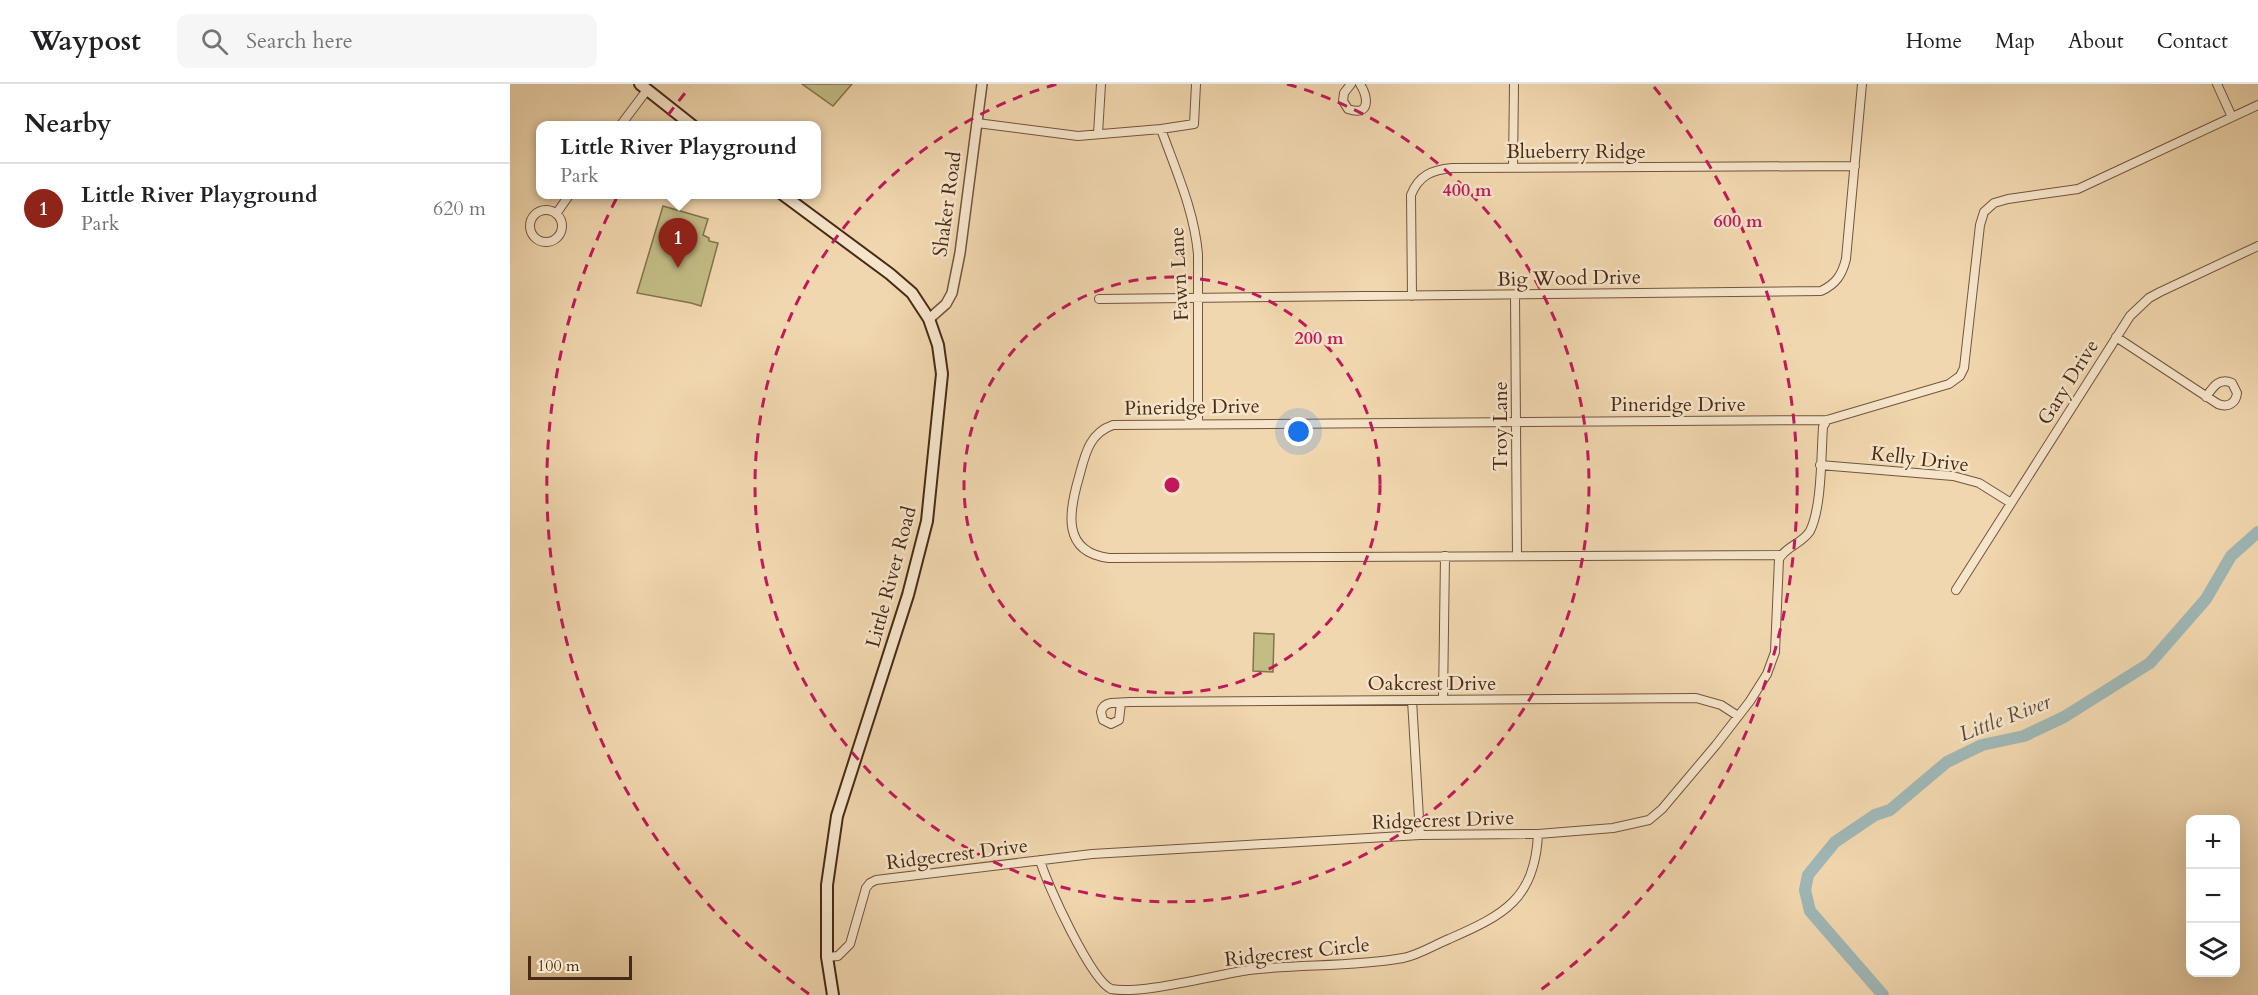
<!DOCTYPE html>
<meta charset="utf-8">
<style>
body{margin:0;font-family:Cardo,serif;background:#f6f6f6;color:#202124}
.controls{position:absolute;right:18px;bottom:18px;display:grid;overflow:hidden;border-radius:12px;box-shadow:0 6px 24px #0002}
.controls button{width:54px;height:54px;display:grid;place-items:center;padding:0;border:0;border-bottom:2px solid #e0e0e0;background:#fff;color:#202124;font:30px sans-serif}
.scale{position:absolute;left:18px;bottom:15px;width:104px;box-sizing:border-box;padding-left:6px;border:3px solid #472a15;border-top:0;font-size:16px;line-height:21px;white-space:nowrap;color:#472a15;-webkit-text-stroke:4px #f6e5cb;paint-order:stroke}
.you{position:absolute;left:789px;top:348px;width:21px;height:21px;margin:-15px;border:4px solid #fff;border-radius:50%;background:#1a73e8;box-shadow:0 0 0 9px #1a73e833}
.badge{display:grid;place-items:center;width:39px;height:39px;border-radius:50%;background:#8f2418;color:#fff;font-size:20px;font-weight:700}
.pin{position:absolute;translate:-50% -50px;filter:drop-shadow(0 2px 3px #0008)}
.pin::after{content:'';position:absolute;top:32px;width:21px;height:18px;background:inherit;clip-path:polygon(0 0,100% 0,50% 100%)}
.popup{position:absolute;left:26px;top:37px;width:285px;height:78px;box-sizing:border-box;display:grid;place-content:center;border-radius:12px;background:#fff;filter:drop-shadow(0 2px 4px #0005);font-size:20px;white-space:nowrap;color:#757577}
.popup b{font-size:22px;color:#202124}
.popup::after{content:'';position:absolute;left:50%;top:100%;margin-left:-12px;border:12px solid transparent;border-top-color:#fff}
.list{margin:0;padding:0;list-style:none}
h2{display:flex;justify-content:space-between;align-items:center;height:78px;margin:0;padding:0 24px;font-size:26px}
h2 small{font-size:20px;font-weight:400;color:#757577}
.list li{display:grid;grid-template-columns:39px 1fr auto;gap:18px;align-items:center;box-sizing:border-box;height:90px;padding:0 24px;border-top:2px solid #e0e0e0}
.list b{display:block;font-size:22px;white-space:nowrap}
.list p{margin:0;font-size:20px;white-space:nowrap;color:#757577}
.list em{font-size:20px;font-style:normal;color:#757577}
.icon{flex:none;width:33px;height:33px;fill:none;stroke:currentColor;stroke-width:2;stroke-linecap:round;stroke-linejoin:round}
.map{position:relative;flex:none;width:1748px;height:911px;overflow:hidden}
header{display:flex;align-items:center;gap:36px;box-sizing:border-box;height:84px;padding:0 30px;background:#fff;border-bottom:2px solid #e0e0e0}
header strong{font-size:28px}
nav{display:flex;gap:33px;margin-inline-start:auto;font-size:21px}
.search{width:420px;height:54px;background:#f6f6f6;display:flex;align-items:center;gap:15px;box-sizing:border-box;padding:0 21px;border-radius:12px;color:#757577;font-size:22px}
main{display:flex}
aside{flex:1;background:#fff}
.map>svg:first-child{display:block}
</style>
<header>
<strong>Waypost</strong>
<div class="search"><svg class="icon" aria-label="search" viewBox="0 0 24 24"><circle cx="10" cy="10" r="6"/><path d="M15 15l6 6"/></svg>Search here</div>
<nav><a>Home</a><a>Map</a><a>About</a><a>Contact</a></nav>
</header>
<main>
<aside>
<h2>Nearby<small></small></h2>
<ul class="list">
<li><span class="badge">1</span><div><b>Little River Playground</b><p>Park</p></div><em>620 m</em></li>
</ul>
</aside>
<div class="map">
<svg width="1748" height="911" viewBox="0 0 1748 911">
<rect width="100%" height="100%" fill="#f1d7af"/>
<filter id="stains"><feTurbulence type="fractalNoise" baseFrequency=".00333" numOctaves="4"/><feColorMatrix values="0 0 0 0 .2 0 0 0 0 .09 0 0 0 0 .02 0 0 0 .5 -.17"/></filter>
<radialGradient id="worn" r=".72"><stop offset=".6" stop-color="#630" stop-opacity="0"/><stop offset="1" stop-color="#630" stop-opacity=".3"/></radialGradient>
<path fill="#c2bc85" stroke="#84734d" stroke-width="1.5" d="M 292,0 L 342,0 L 323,22 Z
M 153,122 L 198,135 L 193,151 L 199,154 L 199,157 L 208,159 L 191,222 L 181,219 L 127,209 Z
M 744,549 L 764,550 L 763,588 L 743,587 Z"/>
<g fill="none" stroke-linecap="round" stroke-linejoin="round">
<path stroke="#9fb7b6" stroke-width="12" d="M 1373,911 L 1300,827 L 1295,806 L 1298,791 L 1325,758 L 1365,731 L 1380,726 L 1437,678 L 1472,661 L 1514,652 L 1554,633 L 1640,579 L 1696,515 L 1721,472 L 1748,448"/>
<g stroke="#72553c" stroke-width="10">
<path id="minor" d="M 841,0 L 834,9 L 833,17 L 838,25 C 861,33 858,13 850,0
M 1707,0 L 1722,33
M 467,39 L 568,52 L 651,45 L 684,40 L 686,0
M 110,42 L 137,6
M 651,45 C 666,87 684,126 688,170 L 688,339
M 588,50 L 591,0
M 1003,84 L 1004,0
M20 142a16 16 0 1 1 32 0a16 16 0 1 1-32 0Z
M 46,130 L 60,110
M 1005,211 L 1007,472
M 902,212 L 901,111 C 909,91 922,86 942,84 L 1345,82
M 589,215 L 1311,207 C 1326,200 1332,191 1336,175 L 1352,0
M 1606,253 L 1708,320 C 1718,324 1726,319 1727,309 L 1722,299 C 1709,293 1703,303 1696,313
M 1310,381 L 1443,392 L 1469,399 L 1501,419
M 1272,471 L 599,474 C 551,468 559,427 569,393 C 575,371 579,349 603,341 L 1317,336 L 1439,300 L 1450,292 L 1454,284 L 1470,141 L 1474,128 L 1484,119 L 1498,115 L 1568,105 L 1748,21
M 1446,506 L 1620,232 L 1639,214 L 1650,208 L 1748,162
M 902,616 L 910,751
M 933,616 L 935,472
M 611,619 L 609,636 L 601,640 L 593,636 L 591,628 C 592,623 595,620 601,619 L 620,618 L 1186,614 L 1211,621 L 1228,632
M 530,776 C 536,799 581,896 601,905 C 631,911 704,891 739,886 C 790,880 842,883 893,874 C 909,871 924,861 939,855 C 994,831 1025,815 1028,750
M 317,873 L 328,872 L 340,860 L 356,804 L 360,799 L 366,796 L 582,770 L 910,751 L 1028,750 L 1103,744 L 1139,736 L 1152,725 L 1206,661 L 1240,617 L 1257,590 L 1265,568 L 1269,475 C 1276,462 1292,460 1300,447 C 1312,423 1311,371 1313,343 L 1317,336"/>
</g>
<g stroke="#72553c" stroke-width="12">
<path id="tertiary" d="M 419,235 L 436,220 L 442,209 L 450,169 L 472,0"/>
</g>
<g stroke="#472a15" stroke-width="14">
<path id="secondary" d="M 130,0 L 183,42
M 272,110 L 380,190 L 402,209 L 419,235 L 428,261 L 432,290 L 417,437 L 398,511 L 327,732 L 317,801 L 317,873 L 323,911"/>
</g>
<use href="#minor" stroke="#f6e5cb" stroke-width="8"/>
<use href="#tertiary" stroke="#f6e5cb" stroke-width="9"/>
<use href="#secondary" stroke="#f6e5cb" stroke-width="10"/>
</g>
<g fill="none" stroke="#c2185b" stroke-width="3" stroke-dasharray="10 8">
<circle cx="662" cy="401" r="208"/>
<path d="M777 0A417 417 0 1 1 547 0"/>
<path d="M299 910A625 625 0 0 1 180 3M1144 3A625 625 0 0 1 1025 910"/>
</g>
<g text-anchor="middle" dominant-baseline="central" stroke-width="5" stroke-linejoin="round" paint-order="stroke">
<g font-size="20" fill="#472a15" stroke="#f6e5cb">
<text x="1066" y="67">Blueberry Ridge</text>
<text transform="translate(437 120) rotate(-82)">Shaker Road</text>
<text transform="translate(669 190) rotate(-93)">Fawn Lane</text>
<text transform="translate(1059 194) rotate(-1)">Big Wood Drive</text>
<text transform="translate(1558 298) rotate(-58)">Gary Drive</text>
<text x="1168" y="320">Pineridge Drive</text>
<text transform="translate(682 323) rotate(-1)">Pineridge Drive</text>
<text transform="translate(990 342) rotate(-90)">Troy Lane</text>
<text transform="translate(1410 375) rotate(7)">Kelly Drive</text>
<text transform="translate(381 493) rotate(-75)">Little River Road</text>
<text x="922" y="599">Oakcrest Drive</text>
<text transform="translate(933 736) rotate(-2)">Ridgecrest Drive</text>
<text transform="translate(447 770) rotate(-7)">Ridgecrest Drive</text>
<text transform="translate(787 868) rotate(-6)">Ridgecrest Circle</text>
</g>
<g font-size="21" font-style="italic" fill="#5d4d3d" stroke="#f6e5cb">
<text transform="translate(1495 634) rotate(-21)">Little River</text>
</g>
</g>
<circle cx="662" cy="401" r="9" fill="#c2185b" stroke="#f6e5cb" stroke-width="3"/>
<g font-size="18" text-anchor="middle" font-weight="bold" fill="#c2185b" stroke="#f6e5cb" stroke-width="5" stroke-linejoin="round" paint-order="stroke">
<text x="957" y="112">400 m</text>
<text x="1228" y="143">600 m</text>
<text x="809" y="260">200 m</text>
</g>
<rect width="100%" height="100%" filter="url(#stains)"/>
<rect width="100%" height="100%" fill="url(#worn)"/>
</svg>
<div class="controls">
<button>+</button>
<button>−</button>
<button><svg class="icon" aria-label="layers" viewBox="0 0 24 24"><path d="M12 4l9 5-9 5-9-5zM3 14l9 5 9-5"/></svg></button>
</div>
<div class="scale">100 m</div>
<div class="you"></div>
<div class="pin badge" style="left:168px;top:184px">1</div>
<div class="popup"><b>Little River Playground</b>Park</div>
</div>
</main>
